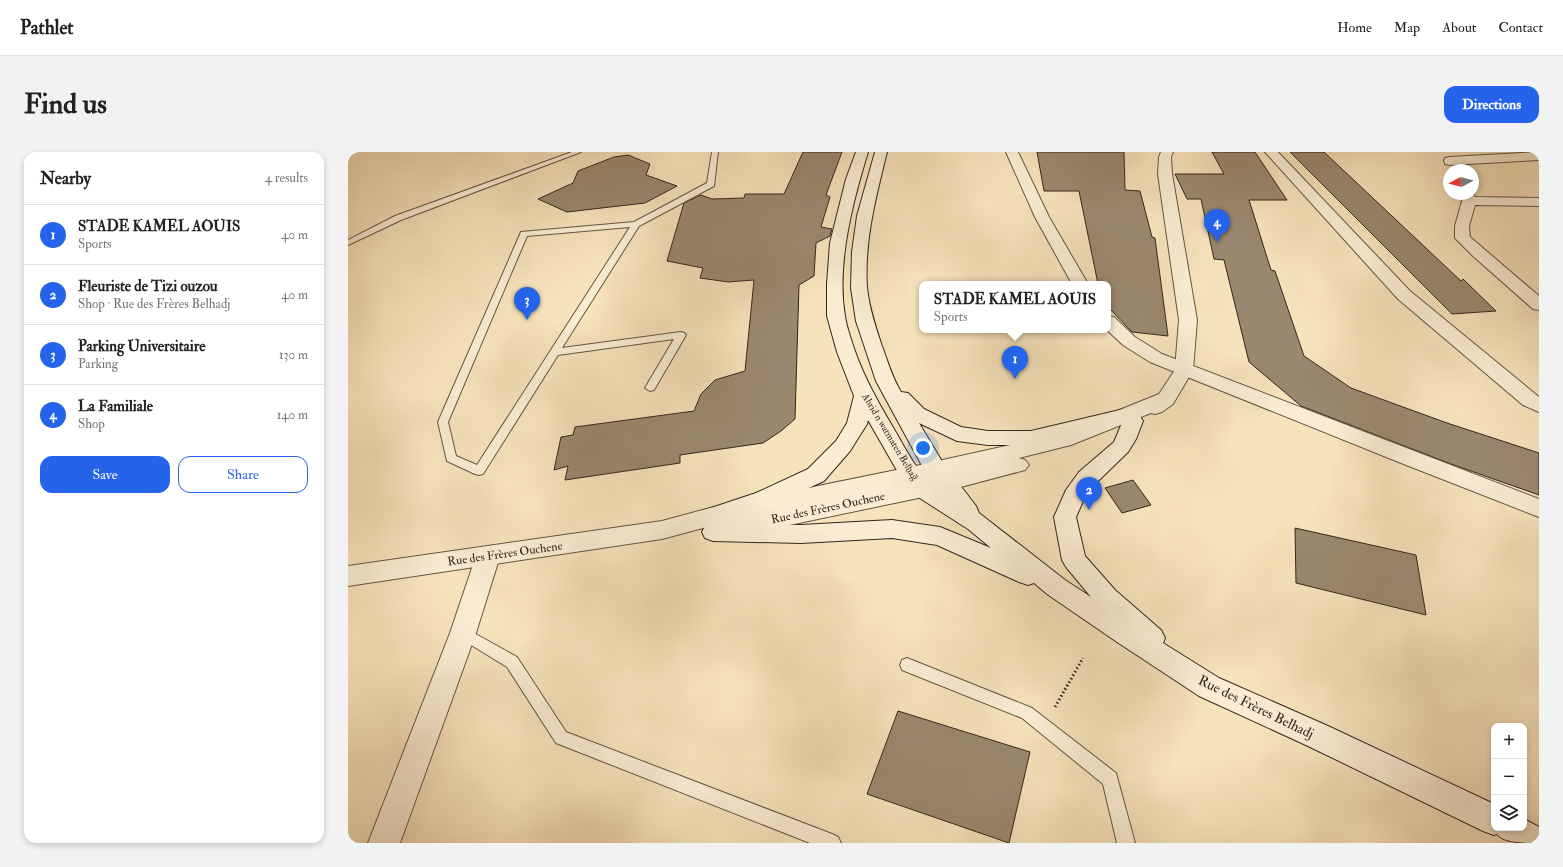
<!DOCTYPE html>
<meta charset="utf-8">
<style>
body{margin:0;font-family:"IM FELL Double Pica",serif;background:#f2f2f2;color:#222}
.controls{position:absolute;right:12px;bottom:12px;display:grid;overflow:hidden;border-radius:8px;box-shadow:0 2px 6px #0003}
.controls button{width:36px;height:36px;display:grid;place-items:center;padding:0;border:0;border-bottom:1px solid #e0e0e0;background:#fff;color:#222;font:20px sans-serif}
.compass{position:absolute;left:1095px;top:12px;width:36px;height:36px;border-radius:50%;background:#fff;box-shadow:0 2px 6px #0003;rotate:263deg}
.you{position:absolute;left:575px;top:296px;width:14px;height:14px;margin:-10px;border:3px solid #fff;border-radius:50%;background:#1a73e8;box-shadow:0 0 0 6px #1a73e833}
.badge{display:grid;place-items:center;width:26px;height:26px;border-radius:50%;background:#2563eb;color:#fff;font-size:13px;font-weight:700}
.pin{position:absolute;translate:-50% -33px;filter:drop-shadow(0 1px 2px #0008)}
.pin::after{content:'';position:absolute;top:21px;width:14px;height:12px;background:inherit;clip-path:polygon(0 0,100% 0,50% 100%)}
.popup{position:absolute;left:571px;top:129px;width:192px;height:52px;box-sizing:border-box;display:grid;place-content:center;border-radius:8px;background:#fff;filter:drop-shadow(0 1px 3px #0005);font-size:13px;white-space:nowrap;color:#767676}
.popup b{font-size:15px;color:#222}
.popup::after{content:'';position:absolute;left:50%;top:100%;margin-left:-8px;border:8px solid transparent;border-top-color:#fff}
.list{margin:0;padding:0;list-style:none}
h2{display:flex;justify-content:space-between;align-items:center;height:52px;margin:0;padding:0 16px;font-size:17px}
h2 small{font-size:13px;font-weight:400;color:#767676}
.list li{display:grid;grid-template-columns:26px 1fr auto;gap:12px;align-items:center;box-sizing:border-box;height:60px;padding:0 16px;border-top:1px solid #e0e0e0}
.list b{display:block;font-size:15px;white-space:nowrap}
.list p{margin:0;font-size:13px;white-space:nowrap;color:#767676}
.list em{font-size:13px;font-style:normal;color:#767676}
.actions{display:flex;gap:8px;padding:12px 16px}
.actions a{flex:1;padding:9px 0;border:1px solid #2563eb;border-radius:12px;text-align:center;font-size:14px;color:#2563eb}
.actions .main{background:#2563eb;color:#fff}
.icon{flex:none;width:22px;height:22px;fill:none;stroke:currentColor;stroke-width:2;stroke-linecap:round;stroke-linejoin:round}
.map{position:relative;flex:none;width:1191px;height:691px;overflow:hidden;border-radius:12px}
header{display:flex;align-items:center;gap:24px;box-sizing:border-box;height:56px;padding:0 20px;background:#fff;border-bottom:1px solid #e0e0e0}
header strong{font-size:19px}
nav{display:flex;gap:22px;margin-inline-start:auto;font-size:14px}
.intro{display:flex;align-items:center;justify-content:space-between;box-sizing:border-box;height:96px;padding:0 24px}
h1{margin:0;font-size:28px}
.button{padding:10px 18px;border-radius:12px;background:#2563eb;color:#fff;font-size:14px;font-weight:700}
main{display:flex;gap:24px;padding:0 24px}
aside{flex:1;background:#fff;border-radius:12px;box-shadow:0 2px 6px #0003}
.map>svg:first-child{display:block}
</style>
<header>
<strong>Pathlet</strong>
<nav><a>Home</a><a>Map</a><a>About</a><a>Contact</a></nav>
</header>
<div class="intro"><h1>Find us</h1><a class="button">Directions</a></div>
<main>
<aside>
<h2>Nearby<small>4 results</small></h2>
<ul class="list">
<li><span class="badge">1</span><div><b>STADE KAMEL AOUIS</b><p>Sports</p></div><em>40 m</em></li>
<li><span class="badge">2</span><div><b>Fleuriste de Tizi ouzou</b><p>Shop · Rue des Frères Belhadj</p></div><em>40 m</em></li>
<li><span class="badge">3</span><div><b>Parking Universitaire</b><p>Parking</p></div><em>130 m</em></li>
<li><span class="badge">4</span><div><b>La Familiale</b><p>Shop</p></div><em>140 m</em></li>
</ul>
<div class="actions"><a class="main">Save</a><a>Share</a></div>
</aside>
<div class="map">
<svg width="1191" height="691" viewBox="0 0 1191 691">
<rect width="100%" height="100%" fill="#f6e2bb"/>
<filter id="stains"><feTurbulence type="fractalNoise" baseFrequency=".005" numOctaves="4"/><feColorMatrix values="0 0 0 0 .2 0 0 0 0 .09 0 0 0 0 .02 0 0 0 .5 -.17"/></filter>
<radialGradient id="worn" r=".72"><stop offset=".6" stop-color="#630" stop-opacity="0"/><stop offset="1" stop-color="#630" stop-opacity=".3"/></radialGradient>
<path fill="#99886f" stroke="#35261d" d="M 455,0 L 494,0 L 478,43 L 482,45 L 473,75 L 484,77 L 482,84 L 468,91 L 466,124 L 451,133 L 447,267 L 433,279 L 415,291 L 332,303 L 332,311 L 217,328 L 220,314 L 206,318 L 213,285 L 225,283 L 227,275 L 346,259 L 353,242 L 367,228 L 397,219 L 406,128 L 380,130 L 352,126 L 355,116 L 319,109 L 336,51 L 353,43 L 364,47 L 396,46 L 397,42 L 436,42 Z
M 689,0 L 776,0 L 777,38 L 792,39 L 804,85 L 807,86 L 820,184 L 784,180 L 760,155 L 760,132 L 750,132 L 731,39 L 696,39 Z
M 864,0 L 907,0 L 939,48 L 901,48 L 923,118 L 927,119 L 956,204 L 1003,236 L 1099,271 L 1191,301 L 1191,343 L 1103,312 L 953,254 L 901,210 L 876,108 L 866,107 L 853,47 L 839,47 L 827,22 L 876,22 Z
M 942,0 L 976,0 L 1113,129 L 1115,127 L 1148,159 L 1104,162 Z
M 280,3 L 302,12 L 298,23 L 329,34 L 297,51 L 219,60 L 190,47 L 225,31 L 230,19 L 266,5 Z
M 785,328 L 803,353 L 774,361 L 757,336 Z
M 947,376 L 1068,403 L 1078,463 L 948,431 Z
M 550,559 L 682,600 L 661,691 L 519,642 Z"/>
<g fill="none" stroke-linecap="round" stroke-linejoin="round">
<g stroke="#655544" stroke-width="2">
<path id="service" d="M 224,0 L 233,0 L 53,68 L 0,93 L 0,88 L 47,64 Z
M 364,0 L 370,0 L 366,34 L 291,74 L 214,196 L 333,180 L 336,181 L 338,183 L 306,238 L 302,239 L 297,236 L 326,187 L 210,203 L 135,322 L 131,323 L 127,322 L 99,309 L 90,270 L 173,80 L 286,70 L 359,31 ZM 282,75 L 129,313 L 108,304 L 100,270 L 179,84 Z
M 115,475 L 169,505 L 218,580 L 484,682 L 490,685 L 493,691 L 462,691 L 208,591 L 159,515 L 110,485 L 108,481 L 110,477 Z
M 559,506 L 684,556 L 768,621 L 787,691 L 769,691 L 755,632 L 674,566 L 554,518 L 552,513 L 554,508 Z"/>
</g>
<g stroke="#655544" stroke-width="2">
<path id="minor" d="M 658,0 L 670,0 L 701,65 L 740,132 L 724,132 L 687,65 Z
M 917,0 L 930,0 L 1062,139 L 1191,245 L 1191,260 L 1175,253 L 1050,147 Z
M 1191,0 L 1191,8 L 1102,13 L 1097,12 L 1096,9 L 1097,6 L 1102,5 Z
M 1125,41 L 1127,45 L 1191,46 L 1191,54 L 1127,53 L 1121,74 L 1122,85 L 1191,144 L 1191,158 L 1185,157 L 1125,104 L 1107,86 L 1107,74 L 1114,49 L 1112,42 L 1125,42 Z
M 760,164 L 766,165 L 787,185 L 814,202 L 1191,347 L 1191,365 L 1053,311 L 802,210 L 775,193 L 759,178 Z
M 140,394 L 148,397 L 152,404 L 128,481 L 52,691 L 20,691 L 102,481 L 128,404 L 132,397 Z"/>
</g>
<g stroke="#655544" stroke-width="2">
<path id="tertiary" d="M 813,0 L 825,0 L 823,5 L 824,22 L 849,168 L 845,218 L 825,252 L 814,260 L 807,262 L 803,261 L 723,293 L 671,306 L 677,308 L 681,313 L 677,318 L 575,345 L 375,387 L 367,384 L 364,378 L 366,373 L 314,387 L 0,434 L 0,414 L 314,369 L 362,356 L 563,315 L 712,282 L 811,242 L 827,218 L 831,168 L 810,22 L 811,5 Z"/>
</g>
<g stroke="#35261d" stroke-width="2">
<path id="secondary" d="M 508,0 L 520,0 C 505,49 488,112 497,164 C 498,171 500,178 502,184 C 512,218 528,247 546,277 C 558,297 569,322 589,335 L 579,323 L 528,229 L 508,169 L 503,136 L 504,100 L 509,64 L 527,0 L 539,0 C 528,45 516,89 519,135 C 521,156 528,176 534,194 C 540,210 544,225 553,240 L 560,241 L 576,257 L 613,275 L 640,279 L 683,279 L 776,257 L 792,264 L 795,269 L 788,287 L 780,300 L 747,332 L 736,347 L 728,365 L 737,404 L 767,438 L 813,478 L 817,486 L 815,491 L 871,526 L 980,574 L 1146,652 L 1146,676 L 1176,676 L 1176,667 L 1191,675 L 1191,691 C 1178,691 1155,691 1149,682 L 1146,683 L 1135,679 L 960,594 L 851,544 L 769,490 L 699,442 L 686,431 L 680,433 L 671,430 L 589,393 L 544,386 L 453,391 L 365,389 L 357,386 L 354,380 L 357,374 L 359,373 L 354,371 L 351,365 L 354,359 L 408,341 L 460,317 L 488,289 L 499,271 L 506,244 L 489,200 L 479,164 L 479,132 L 482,91 L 498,27 ZM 520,268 L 555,329 L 567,343 L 620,377 L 643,396 L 592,375 L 544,368 L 453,373 L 371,371 L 424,353 L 476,329 L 502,299 L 519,272 ZM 571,271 L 609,289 L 640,293 L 683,293 L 774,271 L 766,290 L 731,320 L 718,338 L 706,365 L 714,408 L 718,415 L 743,445 L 717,428 L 631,361 L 628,354 L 595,311 Z"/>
</g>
<path stroke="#35261d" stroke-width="3" stroke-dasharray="1.5 2.5" stroke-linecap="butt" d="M 707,555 L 735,506"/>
<use href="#service" fill="#f9ecd3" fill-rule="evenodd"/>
<use href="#minor" fill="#f9ecd3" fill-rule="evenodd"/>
<use href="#tertiary" fill="#f9ecd3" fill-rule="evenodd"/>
<use href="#secondary" fill="#f9ecd3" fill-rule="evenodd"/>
</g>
<g text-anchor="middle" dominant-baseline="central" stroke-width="4" stroke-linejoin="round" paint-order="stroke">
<g font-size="10" fill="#35261d" stroke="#f9ecd3">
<text transform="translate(542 285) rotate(59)">Abrid n watmaten Belḥaǧ</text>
</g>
<g font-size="12" fill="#35261d" stroke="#f9ecd3">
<text transform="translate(480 356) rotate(-12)">Rue des Frères Ouchene</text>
<text transform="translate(157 402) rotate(-8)">Rue des Frères Ouchene</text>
</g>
<g font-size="14" fill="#35261d" stroke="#f9ecd3">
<text transform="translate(908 555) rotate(26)">Rue des Frères Belhadj</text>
</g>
</g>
<rect width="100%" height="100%" filter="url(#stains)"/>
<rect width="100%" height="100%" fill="url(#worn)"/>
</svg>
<div class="controls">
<button>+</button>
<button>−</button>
<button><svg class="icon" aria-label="layers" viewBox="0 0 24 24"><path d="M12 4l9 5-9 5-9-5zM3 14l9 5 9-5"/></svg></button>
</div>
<svg class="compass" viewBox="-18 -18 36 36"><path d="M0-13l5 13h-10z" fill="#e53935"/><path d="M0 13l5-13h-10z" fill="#767676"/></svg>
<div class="you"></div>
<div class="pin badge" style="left:667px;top:227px">1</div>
<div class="popup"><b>STADE KAMEL AOUIS</b>Sports</div>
<div class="pin badge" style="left:741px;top:358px">2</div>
<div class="pin badge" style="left:179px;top:168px">3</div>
<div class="pin badge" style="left:869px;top:90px">4</div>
</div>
</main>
